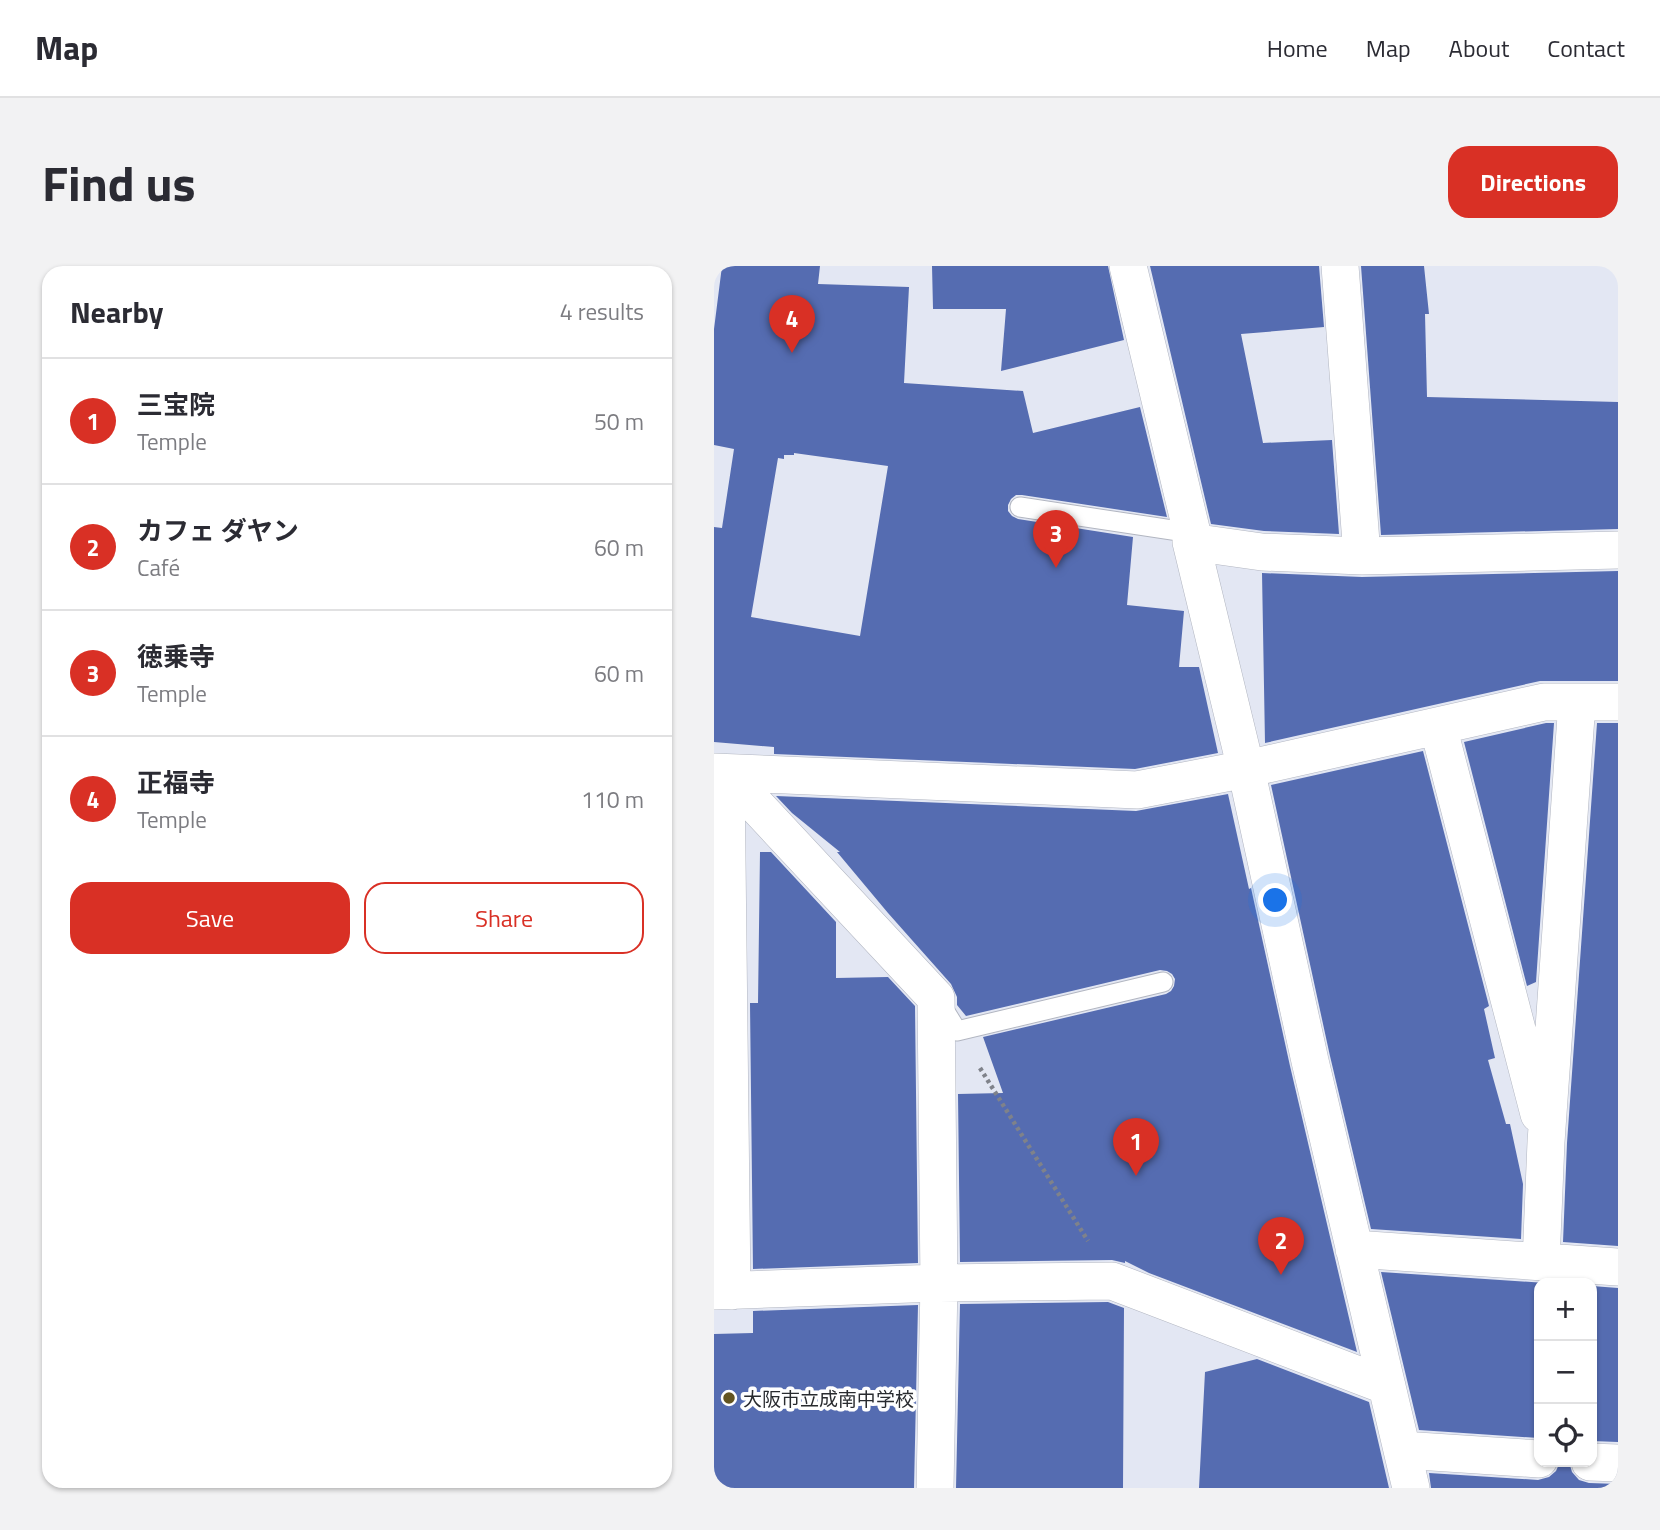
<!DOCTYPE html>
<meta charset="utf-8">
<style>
body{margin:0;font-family:"Titillium Web","Noto Sans JP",sans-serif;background:#f2f2f3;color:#2b2b33}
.controls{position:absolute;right:21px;bottom:21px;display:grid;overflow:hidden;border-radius:14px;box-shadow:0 2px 5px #0004}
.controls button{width:63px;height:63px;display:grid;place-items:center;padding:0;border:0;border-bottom:2px solid #e1e1e2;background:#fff;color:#2b2b33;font:35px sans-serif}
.you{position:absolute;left:562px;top:635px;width:24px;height:24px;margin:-18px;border:5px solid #fff;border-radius:50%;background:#1a73e8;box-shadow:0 0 0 10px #1a73e833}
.badge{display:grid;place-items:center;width:46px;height:46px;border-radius:50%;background:#d93025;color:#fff;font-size:23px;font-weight:700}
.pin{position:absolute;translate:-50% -58px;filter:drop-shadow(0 2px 4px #0008)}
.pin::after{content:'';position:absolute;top:37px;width:24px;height:21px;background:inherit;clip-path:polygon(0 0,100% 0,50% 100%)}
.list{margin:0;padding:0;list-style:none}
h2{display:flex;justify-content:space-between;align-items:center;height:91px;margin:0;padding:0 28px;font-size:30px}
h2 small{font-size:23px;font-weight:400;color:#7c7c81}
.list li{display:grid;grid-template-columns:46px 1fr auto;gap:21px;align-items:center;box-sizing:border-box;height:126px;padding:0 28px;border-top:2px solid #e1e1e2}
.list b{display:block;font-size:26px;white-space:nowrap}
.list p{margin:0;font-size:23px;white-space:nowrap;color:#7c7c81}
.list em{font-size:23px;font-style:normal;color:#7c7c81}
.actions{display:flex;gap:14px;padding:21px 28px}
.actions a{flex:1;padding:16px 0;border:2px solid #d93025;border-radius:21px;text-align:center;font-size:24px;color:#d93025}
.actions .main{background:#d93025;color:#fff}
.icon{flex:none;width:38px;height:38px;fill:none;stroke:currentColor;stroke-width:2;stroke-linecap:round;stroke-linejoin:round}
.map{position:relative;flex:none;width:904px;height:1222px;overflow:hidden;border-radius:21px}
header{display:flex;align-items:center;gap:42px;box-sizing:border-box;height:98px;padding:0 35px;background:#fff;border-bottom:2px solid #e1e1e2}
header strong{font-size:33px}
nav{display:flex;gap:38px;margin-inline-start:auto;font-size:24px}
.intro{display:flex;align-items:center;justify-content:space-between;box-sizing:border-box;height:168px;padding:0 42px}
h1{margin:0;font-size:49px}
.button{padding:18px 32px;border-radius:21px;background:#d93025;color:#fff;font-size:24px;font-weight:700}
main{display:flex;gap:42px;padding:0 42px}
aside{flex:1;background:#fff;border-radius:21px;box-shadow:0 2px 5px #0004}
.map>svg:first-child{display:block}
</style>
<header>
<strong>Map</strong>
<nav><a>Home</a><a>Map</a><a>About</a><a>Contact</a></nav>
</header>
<div class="intro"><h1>Find us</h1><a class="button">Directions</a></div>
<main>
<aside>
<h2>Nearby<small>4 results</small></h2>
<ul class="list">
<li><span class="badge">1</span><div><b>三宝院</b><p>Temple</p></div><em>50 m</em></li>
<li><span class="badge">2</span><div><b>カフェ ダヤン</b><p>Café</p></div><em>60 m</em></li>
<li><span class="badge">3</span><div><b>徳乗寺</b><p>Temple</p></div><em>60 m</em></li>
<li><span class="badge">4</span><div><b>正福寺</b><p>Temple</p></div><em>110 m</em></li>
</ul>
<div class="actions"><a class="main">Save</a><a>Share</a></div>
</aside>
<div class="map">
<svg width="904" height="1222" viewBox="0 0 904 1222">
<rect width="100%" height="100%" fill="#e3e7f3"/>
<path fill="#556cb1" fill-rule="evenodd" d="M 8,0 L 106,0 L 104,18 L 195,21 L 190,117 L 309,125 L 319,167 L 426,141 L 453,251 L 308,229 L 302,229 L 297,233 L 294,239 L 294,245 L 298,250 L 304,253 L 419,271 L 413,339 L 470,345 L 465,401 L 485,401 L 504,487 L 421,503 L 60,488 L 60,481 L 0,476 L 0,261 L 8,262 L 20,183 L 0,179 L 0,63 ZM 80,187 L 174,200 L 146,370 L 37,351 L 64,192 L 70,193 L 70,189 L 80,189 Z
M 218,0 L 394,0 L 410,74 L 287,105 L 292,43 L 219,43 Z
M 436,0 L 605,0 L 610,61 L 527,68 L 549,177 L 618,174 L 625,268 L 550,265 L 497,258 Z
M 647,0 L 710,0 L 715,48 L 711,48 L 713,131 L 904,136 L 904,263 L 667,269 Z
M 904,305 L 904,415 L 826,415 L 551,477 L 548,307 L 648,311 Z
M 832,457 L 840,457 L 822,716 L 813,720 L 750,476 Z
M 883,457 L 904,457 L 904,980 L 849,976 L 853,877 Z
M 709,485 L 775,740 L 770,743 L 781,792 L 774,794 L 792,858 L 796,858 L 809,918 L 807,973 L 657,963 L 616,790 L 557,519 Z
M 514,528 L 535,623 L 537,622 L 576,800 L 643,1086 L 435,1007 L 411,995 L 411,997 L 398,994 L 246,996 L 244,828 L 289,827 L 269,771 L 452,728 L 457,725 L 460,720 L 461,713 L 458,708 L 453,705 L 446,704 L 252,750 L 243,739 L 243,731 L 237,718 L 174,647 L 123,586 L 126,586 L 78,547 L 62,530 L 422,545 Z
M 46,586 L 57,586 L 122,656 L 122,712 L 174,711 L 201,740 L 204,997 L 39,1003 L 36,737 L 44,737 Z
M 667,1006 L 832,1017 L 825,1017 L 825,1172 L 705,1164 Z
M 878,1020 L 904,1022 L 904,1176 L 878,1175 Z
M 394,1036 L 410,1042 L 409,1222 L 242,1222 L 246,1038 Z
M 204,1039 L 200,1222 L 0,1222 L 0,1068 L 39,1067 L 39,1045 Z
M 543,1093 L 655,1136 L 675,1222 L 485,1222 L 491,1106 Z
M 846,1196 L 855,1196 L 858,1206 L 865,1214 L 875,1217 L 904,1218 L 904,1222 L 717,1222 L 715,1207 L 824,1214 L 835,1211 L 842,1205 Z"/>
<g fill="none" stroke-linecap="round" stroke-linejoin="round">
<g stroke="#b2b6c1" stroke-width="21">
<path id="service" d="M 306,241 L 478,267
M 227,739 L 243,765 L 449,716"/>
</g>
<g stroke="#b2b6c1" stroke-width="38">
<path id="minor" d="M 414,0 L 478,267 L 477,276 L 532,503 L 596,795 L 697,1222
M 626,0 L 648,290
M 477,276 L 548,286 L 648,290 L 904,284
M 724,460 L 825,848
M 0,506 L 423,524 L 532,503 L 830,436 L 904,436
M 12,507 L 222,732 L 225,1017 L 221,1222
M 12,507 L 18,1025
M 640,983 L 904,1001
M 827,996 L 832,876 L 863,436
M 0,1025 L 225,1017 L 398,1015 L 673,1120
M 688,1184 L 825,1193
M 876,1196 L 904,1197"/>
</g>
<path stroke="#7f828a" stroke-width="4.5" stroke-dasharray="3.5 3.5" stroke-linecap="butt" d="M 266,802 L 374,975"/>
<use href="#service" stroke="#fff" stroke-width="19"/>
<use href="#minor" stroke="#fff" stroke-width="37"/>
</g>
<circle fill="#635421" stroke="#fff" stroke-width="2.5" cx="15" cy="1132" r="7"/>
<g text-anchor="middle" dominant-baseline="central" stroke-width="7" stroke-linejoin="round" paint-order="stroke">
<g font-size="19" fill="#292b2f" stroke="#fff" text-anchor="start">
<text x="29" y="1132">大阪市立成南中学校</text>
</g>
</g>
</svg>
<div class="controls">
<button>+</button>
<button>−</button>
<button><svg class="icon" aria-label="locate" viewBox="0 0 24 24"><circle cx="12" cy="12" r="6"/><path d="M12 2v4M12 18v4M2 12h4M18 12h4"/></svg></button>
</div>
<div class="you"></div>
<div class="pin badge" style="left:422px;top:910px">1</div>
<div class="pin badge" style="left:567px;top:1009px">2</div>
<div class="pin badge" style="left:342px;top:302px">3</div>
<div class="pin badge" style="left:78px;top:87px">4</div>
</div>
</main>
